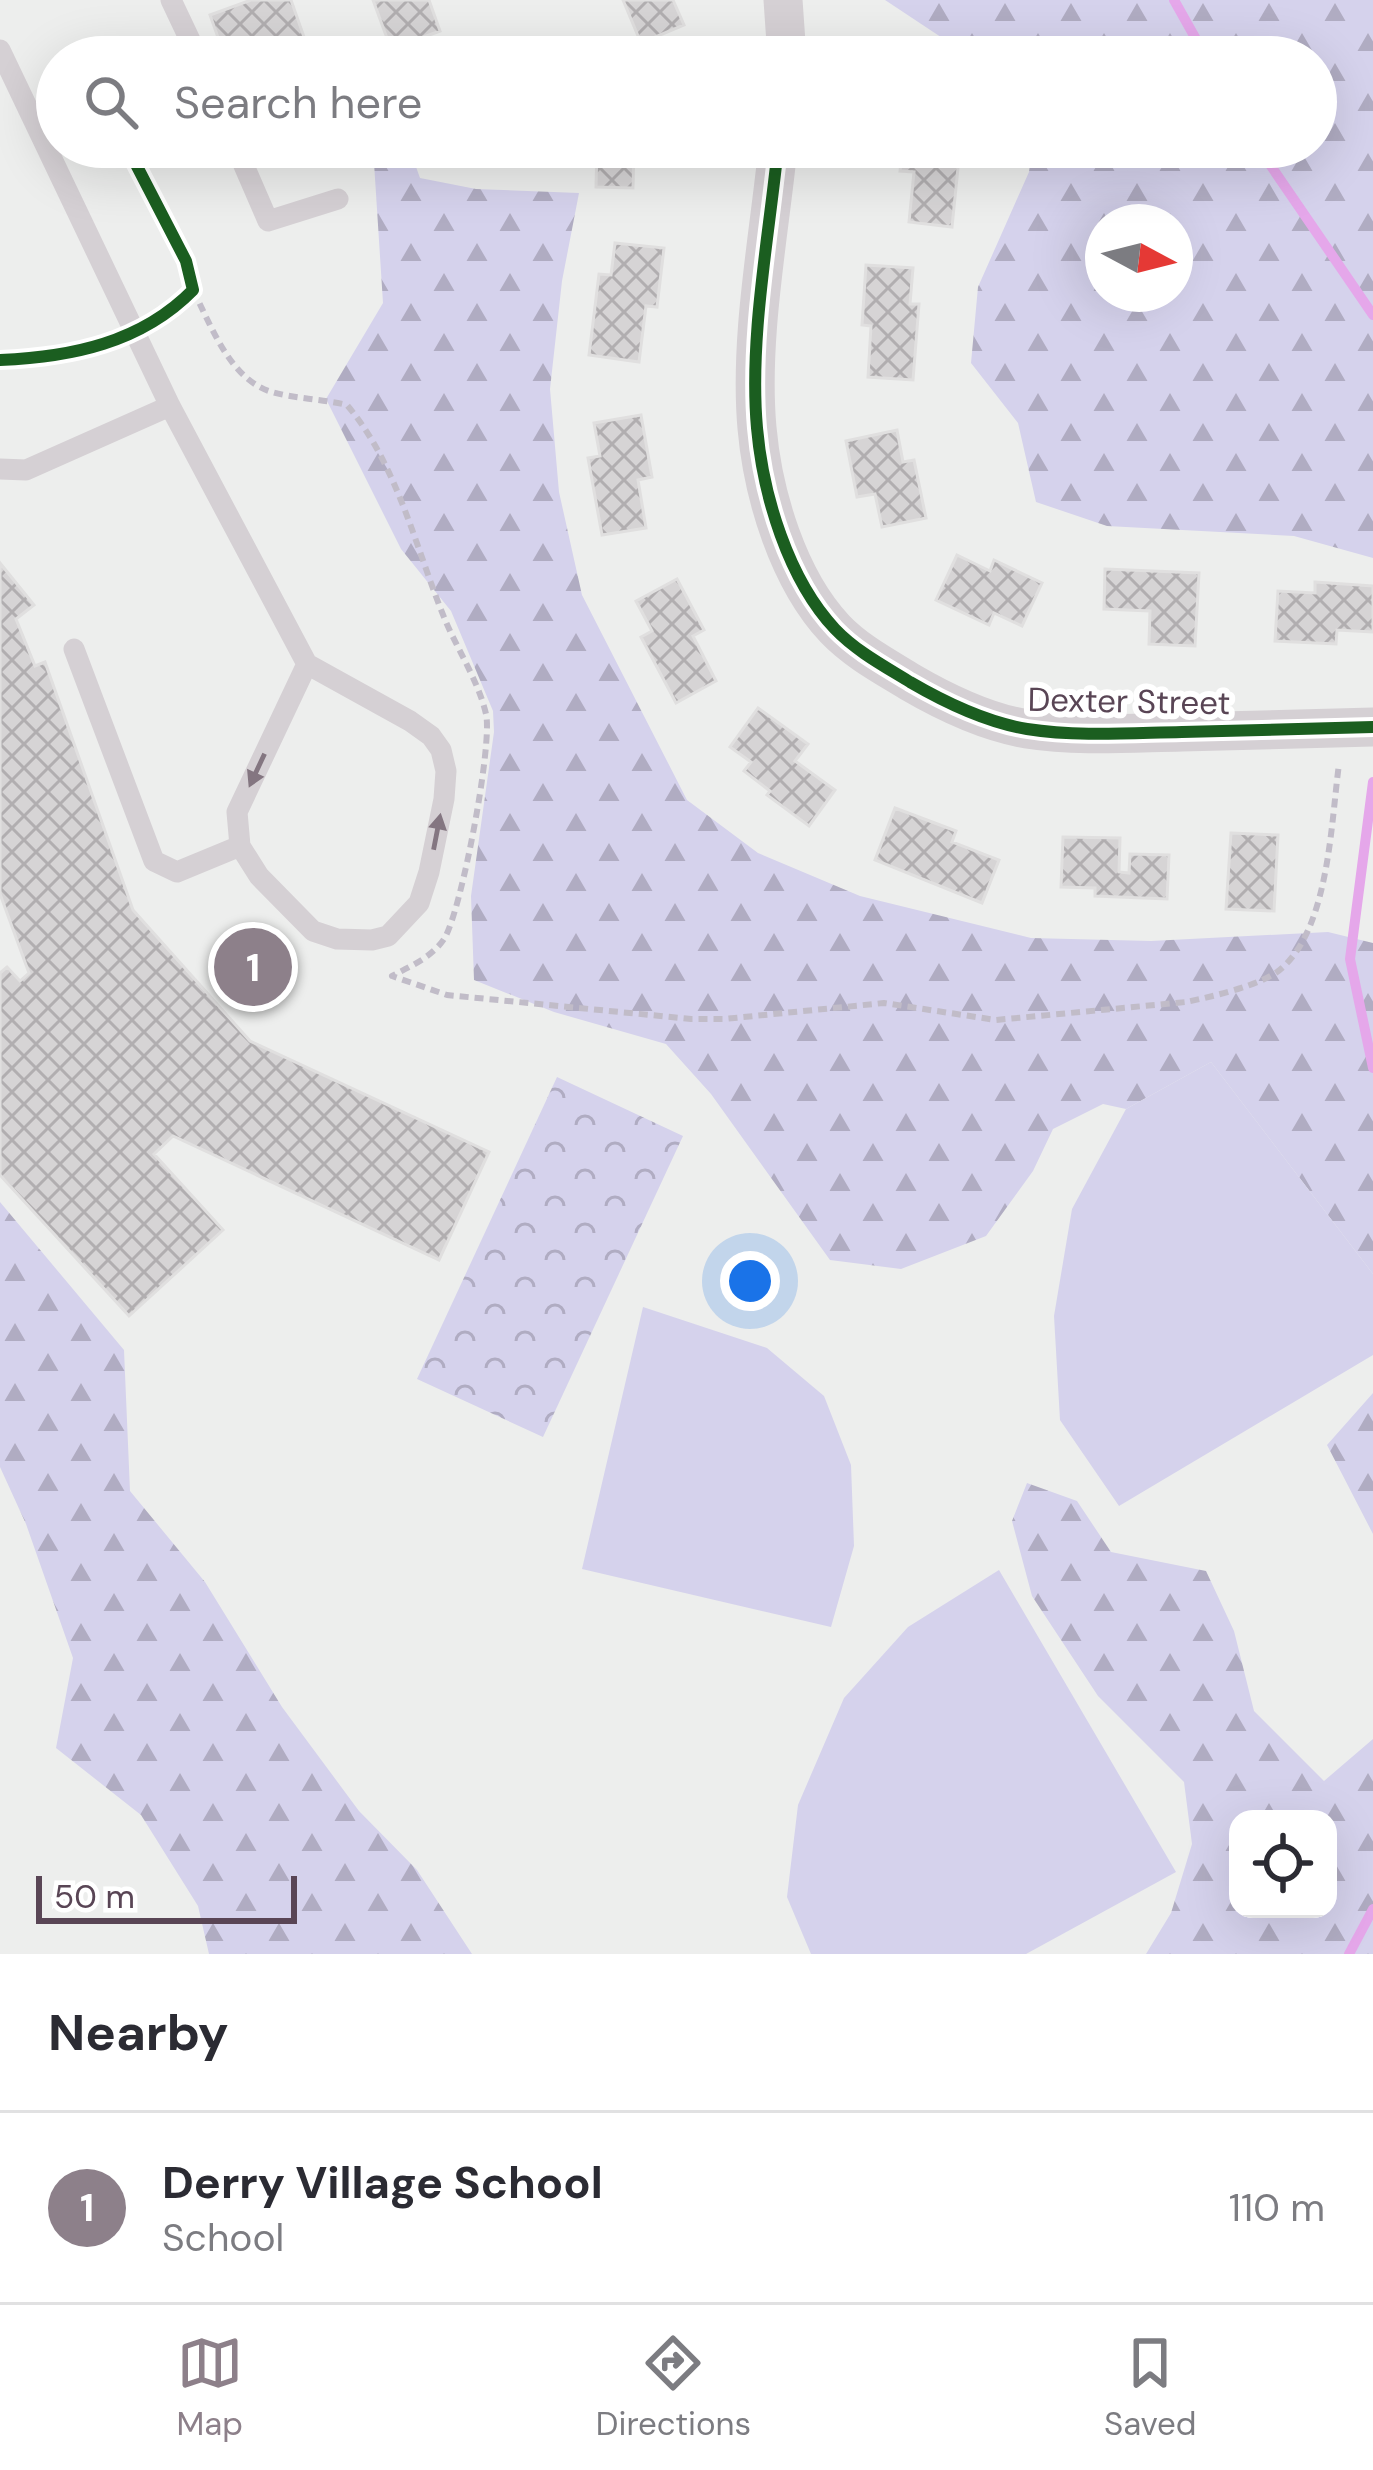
<!DOCTYPE html>
<style>
body{margin:0;font-family:"DM Sans",sans-serif;background:#f7f7f7;color:#2b2b33}
.controls{position:absolute;right:36px;bottom:36px;display:grid;overflow:hidden;border-radius:24px;box-shadow:0 12px 48px #0002}
.controls button{width:108px;height:108px;display:grid;place-items:center;padding:0;border:0;border-bottom:3px solid #e1e1e2;background:#fff;color:#2b2b33;font:60px sans-serif}
.compass{position:absolute;left:1085px;top:204px;width:108px;height:108px;border-radius:50%;background:#fff;box-shadow:0 12px 48px #0002;rotate:97deg}
.scale{position:absolute;left:36px;bottom:30px;width:261px;box-sizing:border-box;padding-left:12px;border:6px solid #594555;border-top:0;font-size:33px;line-height:42px;white-space:nowrap;color:#594555;-webkit-text-stroke:9px #fff;paint-order:stroke}
.you{position:absolute;left:750px;top:1281px;width:42px;height:42px;margin:-30px;border:9px solid #fff;border-radius:50%;background:#1a73e8;box-shadow:0 0 0 18px #1a73e833}
.badge{display:grid;place-items:center;width:78px;height:78px;border-radius:50%;background:#8d808a;color:#fff;font-size:39px;font-weight:700}
.pin{position:absolute;translate:-50% -50%;border:6px solid #fff;box-shadow:0 3px 12px #0006}
.list{margin:0;padding:0;list-style:none}
h2{display:flex;justify-content:space-between;align-items:center;height:156px;margin:0;padding:0 48px;font-size:51px}
h2 small{font-size:39px;font-weight:400;color:#7c7c81}
.list li{display:grid;grid-template-columns:78px 1fr auto;gap:36px;align-items:center;box-sizing:border-box;height:192px;padding:0 48px;border-top:3px solid #e1e1e2}
.list b{display:block;font-size:45px;white-space:nowrap}
.list p{margin:0;font-size:39px;white-space:nowrap;color:#7c7c81}
.list em{font-size:39px;font-style:normal;color:#7c7c81}
.icon{flex:none;width:66px;height:66px;fill:none;stroke:currentColor;stroke-width:2;stroke-linecap:round;stroke-linejoin:round}
.map{position:relative;flex:none;width:1373px;height:1954px;overflow:hidden}
.search{position:absolute;background:#fff;box-shadow:0 12px 48px #0002;left:36px;right:36px;top:36px;height:132px;display:flex;align-items:center;gap:30px;box-sizing:border-box;padding:0 42px;border-radius:66px;color:#7c7c81;font-size:45px}
.sheet{height:348px;background:#fff}
nav{display:flex;justify-content:space-around;align-items:center;box-sizing:border-box;height:168px;border-top:3px solid #e1e1e2;background:#fff;font-size:33px;color:#7c7c81}
nav a{display:grid;justify-items:center;gap:6px}
nav .on{color:#8d808a}
.map>svg:first-child{display:block}
</style>
<div class="map">
<svg width="1373" height="1954" viewBox="0 0 1373 1954">
<defs>
<pattern id="forest-firs" width="22" height="20" patternUnits="userSpaceOnUse" patternTransform="scale(3)"><rect width="22" height="20" fill="#d5d2ec"/><path d="M5 1l3.5 6h-7zM16 11l3.5 6h-7z" fill="#b0acc2"/></pattern>
<pattern id="park-crowns" width="20" height="18" patternUnits="userSpaceOnUse" patternTransform="scale(3)"><rect width="20" height="18" fill="#d5d2ec"/><path d="M2 6a3 3 0 1 1 6 0M12 15a3 3 0 1 1 6 0" fill="none" stroke="#b0acc2"/></pattern>
<pattern id="building-cross-hatch" width="8" height="8" patternUnits="userSpaceOnUse" patternTransform="scale(3)"><rect width="8" height="8" fill="#d6d4d5"/><path d="M0 0l8 8M0 8l8-8" fill="none" stroke="#b1aeb0"/></pattern>
</defs>
<rect width="100%" height="100%" fill="#edeeed"/>
<path fill="url(#forest-firs)" fill-rule="evenodd" d="M 885,0 L 1373,0 L 1373,558 L 1294,536 L 1107,526 L 1036,502 L 1018,423 L 971,363 L 978,287 L 1029,172 L 1032,147 L 1316,147 L 1316,57 L 971,57 ZM 1175,222 L 1175,294 L 1103,294 L 1103,222 Z
M 373,147 L 409,147 L 420,178 L 476,189 L 579,193 L 562,281 L 550,389 L 559,492 L 582,595 L 687,800 L 758,853 L 860,896 L 1031,938 L 1151,941 L 1328,932 L 1373,943 L 1373,1274 L 1211,1062 L 1126,1109 L 1103,1104 L 1053,1129 L 1033,1171 L 986,1236 L 901,1269 L 830,1260 L 711,1094 L 666,1044 L 554,1012 L 474,980 L 471,896 L 494,732 L 493,711 L 451,611 L 401,549 L 326,399 L 383,303 Z
M 0,1202 L 124,1350 L 130,1491 L 205,1582 L 282,1707 L 359,1811 L 417,1870 L 472,1954 L 209,1954 L 198,1906 L 141,1815 L 56,1748 L 73,1658 L 26,1524 L 0,1467 Z
M 1373,1393 L 1373,1534 L 1327,1445 Z
M 1027,1483 L 1077,1501 L 1111,1552 L 1206,1571 L 1234,1631 L 1254,1711 L 1324,1781 L 1373,1739 L 1373,1954 L 1146,1954 L 1171,1913 L 1192,1844 L 1184,1782 L 1098,1696 L 1032,1596 L 1012,1521 ZM 1238,1819 L 1328,1819 L 1328,1909 L 1238,1909 Z"/>
<path fill="url(#park-crowns)" d="M 557,1077 L 683,1136 L 543,1437 L 417,1379 Z"/>
<path fill="#d5d2ec" d="M 1211,1062 L 1373,1274 L 1373,1355 L 1119,1506 L 1060,1420 L 1054,1316 L 1072,1209 L 1126,1109 Z
M 643,1307 L 767,1348 L 824,1396 L 851,1465 L 854,1546 L 831,1627 L 582,1569 Z
M 999,1570 L 1176,1872 L 1026,1954 L 811,1954 L 787,1897 L 798,1805 L 844,1698 L 908,1627 Z"/>
<g fill="none" stroke-linecap="round" stroke-linejoin="round">
<path stroke="#e5a7ea" stroke-width="10" d="M 1174,0 L 1206,57
M 1258,147 L 1373,315
M 1373,782 L 1350,959 L 1373,1068
M 1349,1954 L 1373,1909"/>
</g>
<path fill="url(#building-cross-hatch)" stroke="#e0dfdf" stroke-width="3" d="M 251,0 L 291,0 L 311,57 L 225,57 L 210,15 Z
M 373,0 L 429,0 L 440,31 L 391,49 Z
M 623,0 L 673,0 L 684,25 L 641,43 Z
M 597,147 L 634,147 L 633,188 L 596,187 Z
M 903,147 L 960,148 L 952,227 L 909,222 L 914,172 L 900,171 Z
M 615,243 L 664,248 L 657,307 L 646,306 L 639,362 L 589,355 L 599,274 L 611,275 Z
M 866,265 L 913,268 L 910,304 L 919,304 L 913,380 L 868,377 L 871,326 L 862,325 Z
M 641,415 L 652,477 L 638,480 L 646,528 L 602,535 L 588,458 L 600,456 L 594,423 Z
M 897,430 L 903,462 L 914,460 L 926,518 L 882,527 L 875,494 L 857,497 L 846,441 Z
M 957,555 L 990,571 L 994,560 L 1042,583 L 1022,626 L 994,613 L 989,625 L 936,600 Z
M 0,563 L 34,605 L 16,619 L 35,666 L 45,662 L 133,910 L 250,1041 L 489,1152 L 439,1260 L 173,1136 L 154,1154 L 223,1230 L 129,1316 L 0,1175 L 0,973 L 7,967 L 20,981 L 29,973 L 0,894 Z
M 1105,569 L 1199,573 L 1195,646 L 1149,644 L 1150,611 L 1104,609 Z
M 677,579 L 704,630 L 693,636 L 716,681 L 676,703 L 641,637 L 652,631 L 636,601 Z
M 1315,582 L 1373,586 L 1373,632 L 1337,630 L 1336,644 L 1275,641 L 1278,591 L 1315,593 Z
M 758,708 L 808,744 L 795,761 L 835,790 L 809,826 L 767,795 L 770,791 L 744,771 L 751,762 L 730,747 Z
M 895,808 L 956,831 L 952,842 L 999,860 L 982,903 L 875,860 Z
M 1231,833 L 1278,835 L 1274,911 L 1226,909 Z
M 1063,837 L 1120,838 L 1119,872 L 1129,873 L 1130,854 L 1169,855 L 1167,899 L 1095,896 L 1095,888 L 1061,887 Z"/>
<g fill="none" stroke-linecap="round" stroke-linejoin="round">
<path stroke="#c1bcc8" stroke-width="6" stroke-dasharray="9 6" stroke-linecap="butt" d="M 193,290 C 211,325 230,380 272,392 C 296,399 323,399 347,405 C 398,465 416,550 446,622 C 459,652 479,683 486,714 C 493,744 461,913 444,939 C 432,957 411,966 392,976 L 447,995 L 691,1019 L 724,1019 L 884,1003 L 996,1020 L 1186,1002 C 1210,997 1264,985 1282,968 C 1329,926 1331,823 1339,764"/>
<path stroke="#d5d0d4" stroke-width="21" d="M 171,0 L 198,57
M 0,50 L 170,406 L 307,664 L 410,721 L 431,736 L 441,750 L 446,771 L 444,799 L 429,872 L 419,903 L 388,936 L 372,940 L 337,939 L 313,931 L 259,876 L 240,846 L 237,812 L 307,664
M 236,147 L 268,221 L 338,199
M 0,469 L 26,470 L 170,406
M 74,649 L 154,861 L 177,872 L 240,846"/>
<path stroke="#d5d0d4" stroke-width="39" d="M 783,0 L 787,57
M 778,147 C 769,237 749,338 757,428 C 763,495 788,579 835,629 C 856,651 884,666 910,682 C 946,703 985,722 1027,729 C 1078,737 1130,733 1182,732 C 1245,730 1309,729 1373,727"/>
<g stroke="#fff" stroke-width="20">
<path id="cycleway" d="M 778,147 C 769,237 749,338 757,428 C 763,495 788,579 835,629 C 856,651 884,666 910,682 C 946,703 985,722 1027,729 C 1078,737 1130,733 1182,732 C 1245,730 1309,729 1373,727
M 0,360 C 71,357 141,343 193,290 L 186,261 L 127,147"/>
</g>
<use href="#cycleway" stroke="#1b5e20" stroke-width="12"/>
</g>
<defs><path id="oneway-solid" d="M-6-.8H1V-3.2L6.5 0L1 3.2V.8H-6Z" transform="scale(3)"/></defs>
<g fill="#847681">
<use href="#oneway-solid" transform="translate(257 770) rotate(115)"/>
<use href="#oneway-solid" transform="translate(437 832) rotate(-79)"/>
</g>
<g text-anchor="middle" dominant-baseline="central" stroke-width="12" stroke-linejoin="round" paint-order="stroke">
<g font-size="33" fill="#594555" stroke="#fff">
<text transform="translate(1129 701) rotate(1)">Dexter Street</text>
</g>
</g>
</svg>
<div class="controls">
<button><svg class="icon" aria-label="locate" viewBox="0 0 24 24"><circle cx="12" cy="12" r="6"/><path d="M12 2v4M12 18v4M2 12h4M18 12h4"/></svg></button>
</div>
<svg class="compass" viewBox="-18 -18 36 36"><path d="M0-13l5 13h-10z" fill="#e53935"/><path d="M0 13l5-13h-10z" fill="#7c7c81"/></svg>
<div class="scale">50 m</div>
<div class="you"></div>
<div class="pin badge" style="left:253px;top:967px">1</div>
<div class="search"><svg class="icon" aria-label="search" viewBox="0 0 24 24"><circle cx="10" cy="10" r="6"/><path d="M15 15l6 6"/></svg>Search here</div>
</div>
<section class="sheet">
<h2>Nearby<small></small></h2>
<ul class="list">
<li><span class="badge">1</span><div><b>Derry Village School</b><p>School</p></div><em>110 m</em></li>
</ul>
</section>
<nav>
<a class="on"><svg class="icon" aria-label="map" viewBox="0 0 24 24"><path d="M3 6l6-2 6 2 6-2v14l-6 2-6-2-6 2zM9 4v14M15 6v14"/></svg>Map</a>
<a><svg class="icon" aria-label="directions" viewBox="0 0 24 24"><path d="M12 3l9 9-9 9-9-9zM9 14v-3h6M13 9l2 2-2 2"/></svg>Directions</a>
<a><svg class="icon" aria-label="saved" viewBox="0 0 24 24"><path d="M7 4h10v16l-5-4-5 4z"/></svg>Saved</a>
</nav>
